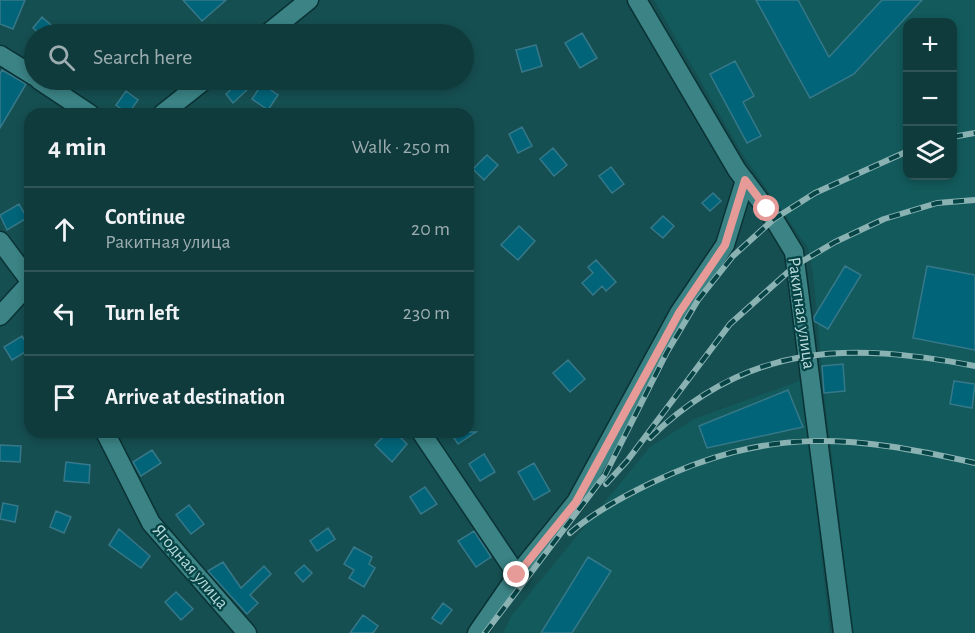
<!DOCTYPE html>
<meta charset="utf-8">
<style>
body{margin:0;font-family:"Alegreya Sans",sans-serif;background:#1e4648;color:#f1f3f6}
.controls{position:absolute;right:18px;top:18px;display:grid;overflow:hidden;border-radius:12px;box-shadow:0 3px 9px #0003}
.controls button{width:54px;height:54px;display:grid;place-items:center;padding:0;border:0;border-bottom:2px solid #305557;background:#103b3d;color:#f1f3f6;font:30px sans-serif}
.stop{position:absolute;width:18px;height:18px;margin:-14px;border:4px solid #e69b98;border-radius:50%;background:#fff}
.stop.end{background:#e69b98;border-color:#fff;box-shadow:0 2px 6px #0008}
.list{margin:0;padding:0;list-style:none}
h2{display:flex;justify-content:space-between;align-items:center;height:78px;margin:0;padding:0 24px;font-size:26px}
h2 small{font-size:20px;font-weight:400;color:#9cadb0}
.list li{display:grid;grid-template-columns:39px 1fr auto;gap:18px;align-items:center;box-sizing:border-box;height:84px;padding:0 24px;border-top:2px solid #305557}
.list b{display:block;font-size:22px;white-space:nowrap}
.list p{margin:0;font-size:20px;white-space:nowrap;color:#9cadb0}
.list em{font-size:20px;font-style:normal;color:#9cadb0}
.icon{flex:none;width:33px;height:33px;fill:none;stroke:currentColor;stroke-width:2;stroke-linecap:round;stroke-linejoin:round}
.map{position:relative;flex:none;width:975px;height:633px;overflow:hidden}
.search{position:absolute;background:#103b3d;box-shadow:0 3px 9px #0003;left:24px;top:24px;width:450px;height:66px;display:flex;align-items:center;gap:15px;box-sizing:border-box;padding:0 21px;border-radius:33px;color:#9cadb0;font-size:22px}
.panel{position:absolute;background:#103b3d;box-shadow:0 3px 9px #0003;left:24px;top:108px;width:450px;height:330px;border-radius:18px}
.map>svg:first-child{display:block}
</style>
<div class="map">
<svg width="975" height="633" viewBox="0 0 975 633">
<rect width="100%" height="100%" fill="#164f51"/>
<path fill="#135a5c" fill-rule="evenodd" d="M 654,0 L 975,0 L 975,633 L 853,633 L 824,393 L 813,273 L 808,248 L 743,155 ZM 908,22 L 952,22 L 952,176 L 908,176 Z
M 802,380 L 830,633 L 503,633 L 512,615 L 650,447 L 694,419 Z"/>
<path fill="#026478" stroke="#367889" stroke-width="1.5" d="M 0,0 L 25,0 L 13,29 L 0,24 Z
M 183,0 L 226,0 L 202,21 Z
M 756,0 L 798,0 L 829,57 L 882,0 L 922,0 L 854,74 L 810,98 Z
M 42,17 L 51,25 L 40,34 L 33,28 Z
M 582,33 L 597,58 L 580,68 L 565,43 Z
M 536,45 L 542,66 L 522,72 L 516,50 Z
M 735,61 L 754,96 L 743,102 L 761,136 L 747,143 L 710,74 Z
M 2,70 L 26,84 L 0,128 L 0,74 Z
M 241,80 L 249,88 L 233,103 L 226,94 Z
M 262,84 L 278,95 L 268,110 L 252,99 Z
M 126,91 L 138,100 L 128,114 L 116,105 Z
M 522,127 L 532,146 L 518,153 L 509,134 Z
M 553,148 L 567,165 L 554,176 L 540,159 Z
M 487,155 L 498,165 L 484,180 L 473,169 Z
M 611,167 L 624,184 L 612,193 L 599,176 Z
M 713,193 L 721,201 L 710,211 L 702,203 Z
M 19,204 L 27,218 L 7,230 L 0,215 Z
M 663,216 L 674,226 L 663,238 L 651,228 Z
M 519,226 L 535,241 L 518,260 L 501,245 Z
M 596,260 L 616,282 L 606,291 L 602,286 L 593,295 L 582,283 L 593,273 L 588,267 Z
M 845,266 L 861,275 L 828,329 L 814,321 L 814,317 Z
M 927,266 L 975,275 L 975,350 L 913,338 Z
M 22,336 L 30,349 L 12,360 L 4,347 Z
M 568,360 L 585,379 L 570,392 L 553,373 Z
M 843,364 L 845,391 L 824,393 L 822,366 Z
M 954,381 L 975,384 L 972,408 L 950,404 Z
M 788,390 L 803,427 L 707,448 L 699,426 Z
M 388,432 L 395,432 L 407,444 L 392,462 L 375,445 Z
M 450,432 L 476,432 L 458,444 Z
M 0,445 L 21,446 L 20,462 L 0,461 Z
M 152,450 L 161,463 L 141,476 L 133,462 Z
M 484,454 L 495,472 L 480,481 L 469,464 Z
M 66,462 L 90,465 L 89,483 L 64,481 Z
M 534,463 L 550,491 L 534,500 L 518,472 Z
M 425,487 L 437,504 L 421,514 L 410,497 Z
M 3,503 L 18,506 L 15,522 L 0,519 Z
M 189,505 L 204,524 L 191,534 L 176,515 Z
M 56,511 L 71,517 L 64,533 L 50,527 Z
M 328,528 L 335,539 L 317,551 L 310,541 Z
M 119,529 L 150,556 L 141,568 L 109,545 Z
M 474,531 L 491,557 L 476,567 L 458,541 Z
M 354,547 L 372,557 L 369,564 L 375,568 L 364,587 L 349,578 L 354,570 L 344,564 Z
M 588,557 L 611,571 L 572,633 L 541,633 Z
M 223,562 L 241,588 L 264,566 L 271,574 L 250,595 L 258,603 L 247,614 L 208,571 Z
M 304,565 L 312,573 L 303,582 L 295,573 Z
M 176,592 L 193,609 L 181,620 L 165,602 Z
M 443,603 L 452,610 L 441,624 L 432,618 Z
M 363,615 L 378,626 L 373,633 L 350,633 Z"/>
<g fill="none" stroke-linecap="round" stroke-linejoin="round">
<g stroke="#0a3234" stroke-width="21">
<path id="minor" d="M 637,0 L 737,170 L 774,219 L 794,252 L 843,633
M 267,34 L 309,0
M 0,55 L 34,76
M 39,80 L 90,114
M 162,114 L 205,80
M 0,241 L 30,281
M 0,316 L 30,283
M 105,432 L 151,523 L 247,633
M 421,432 L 517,575
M 477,633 L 517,575 L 576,502 L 679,313 L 725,245 L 745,180"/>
</g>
<use href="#minor" stroke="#3b8385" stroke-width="18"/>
<g stroke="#8ab2b3" stroke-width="6">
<path id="rail" d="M 952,137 L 975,133
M 650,438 C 748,342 849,342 975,366
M 606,484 L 627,461 L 730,324 L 796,265 L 835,242 L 884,219 L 937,203 L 975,200
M 570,533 C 594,512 622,497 651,483 C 770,426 851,435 975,463
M 485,633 L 605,475 L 667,352 L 698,300 L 733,256 L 774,219 L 815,193 L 908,151"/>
</g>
<use href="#rail" stroke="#064446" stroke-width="4" stroke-dasharray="11" stroke-linecap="butt"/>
</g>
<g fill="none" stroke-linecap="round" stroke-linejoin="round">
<path stroke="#e69b98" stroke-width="8" d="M 517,575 L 576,502 L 679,313 L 725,245 L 745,180 L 767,209"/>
</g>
<g text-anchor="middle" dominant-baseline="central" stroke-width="4.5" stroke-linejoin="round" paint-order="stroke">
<g font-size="18" fill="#b7d9da" stroke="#064446">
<text transform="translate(801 313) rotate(82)">Ракитная улица</text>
<text transform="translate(190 567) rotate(49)">Ягодная улица</text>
</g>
</g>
</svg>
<div class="controls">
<button>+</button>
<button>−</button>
<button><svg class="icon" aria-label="layers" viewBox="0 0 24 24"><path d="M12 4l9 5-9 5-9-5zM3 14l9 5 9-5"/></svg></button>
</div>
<div class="stop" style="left:767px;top:209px"></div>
<div class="stop end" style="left:517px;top:575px"></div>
<div class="search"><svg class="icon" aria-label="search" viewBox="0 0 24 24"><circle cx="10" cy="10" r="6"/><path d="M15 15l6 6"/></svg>Search here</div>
<section class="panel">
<h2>4 min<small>Walk · 250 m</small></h2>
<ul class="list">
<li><svg class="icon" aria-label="ahead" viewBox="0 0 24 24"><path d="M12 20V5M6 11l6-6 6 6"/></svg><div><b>Continue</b><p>Ракитная улица</p></div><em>20 m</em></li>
<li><svg class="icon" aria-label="left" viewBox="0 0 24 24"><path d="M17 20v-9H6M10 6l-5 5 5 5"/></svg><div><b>Turn left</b></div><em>230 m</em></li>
<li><svg class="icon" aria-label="arrive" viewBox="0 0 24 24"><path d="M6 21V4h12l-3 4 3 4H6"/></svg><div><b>Arrive at destination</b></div></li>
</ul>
</section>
</div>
